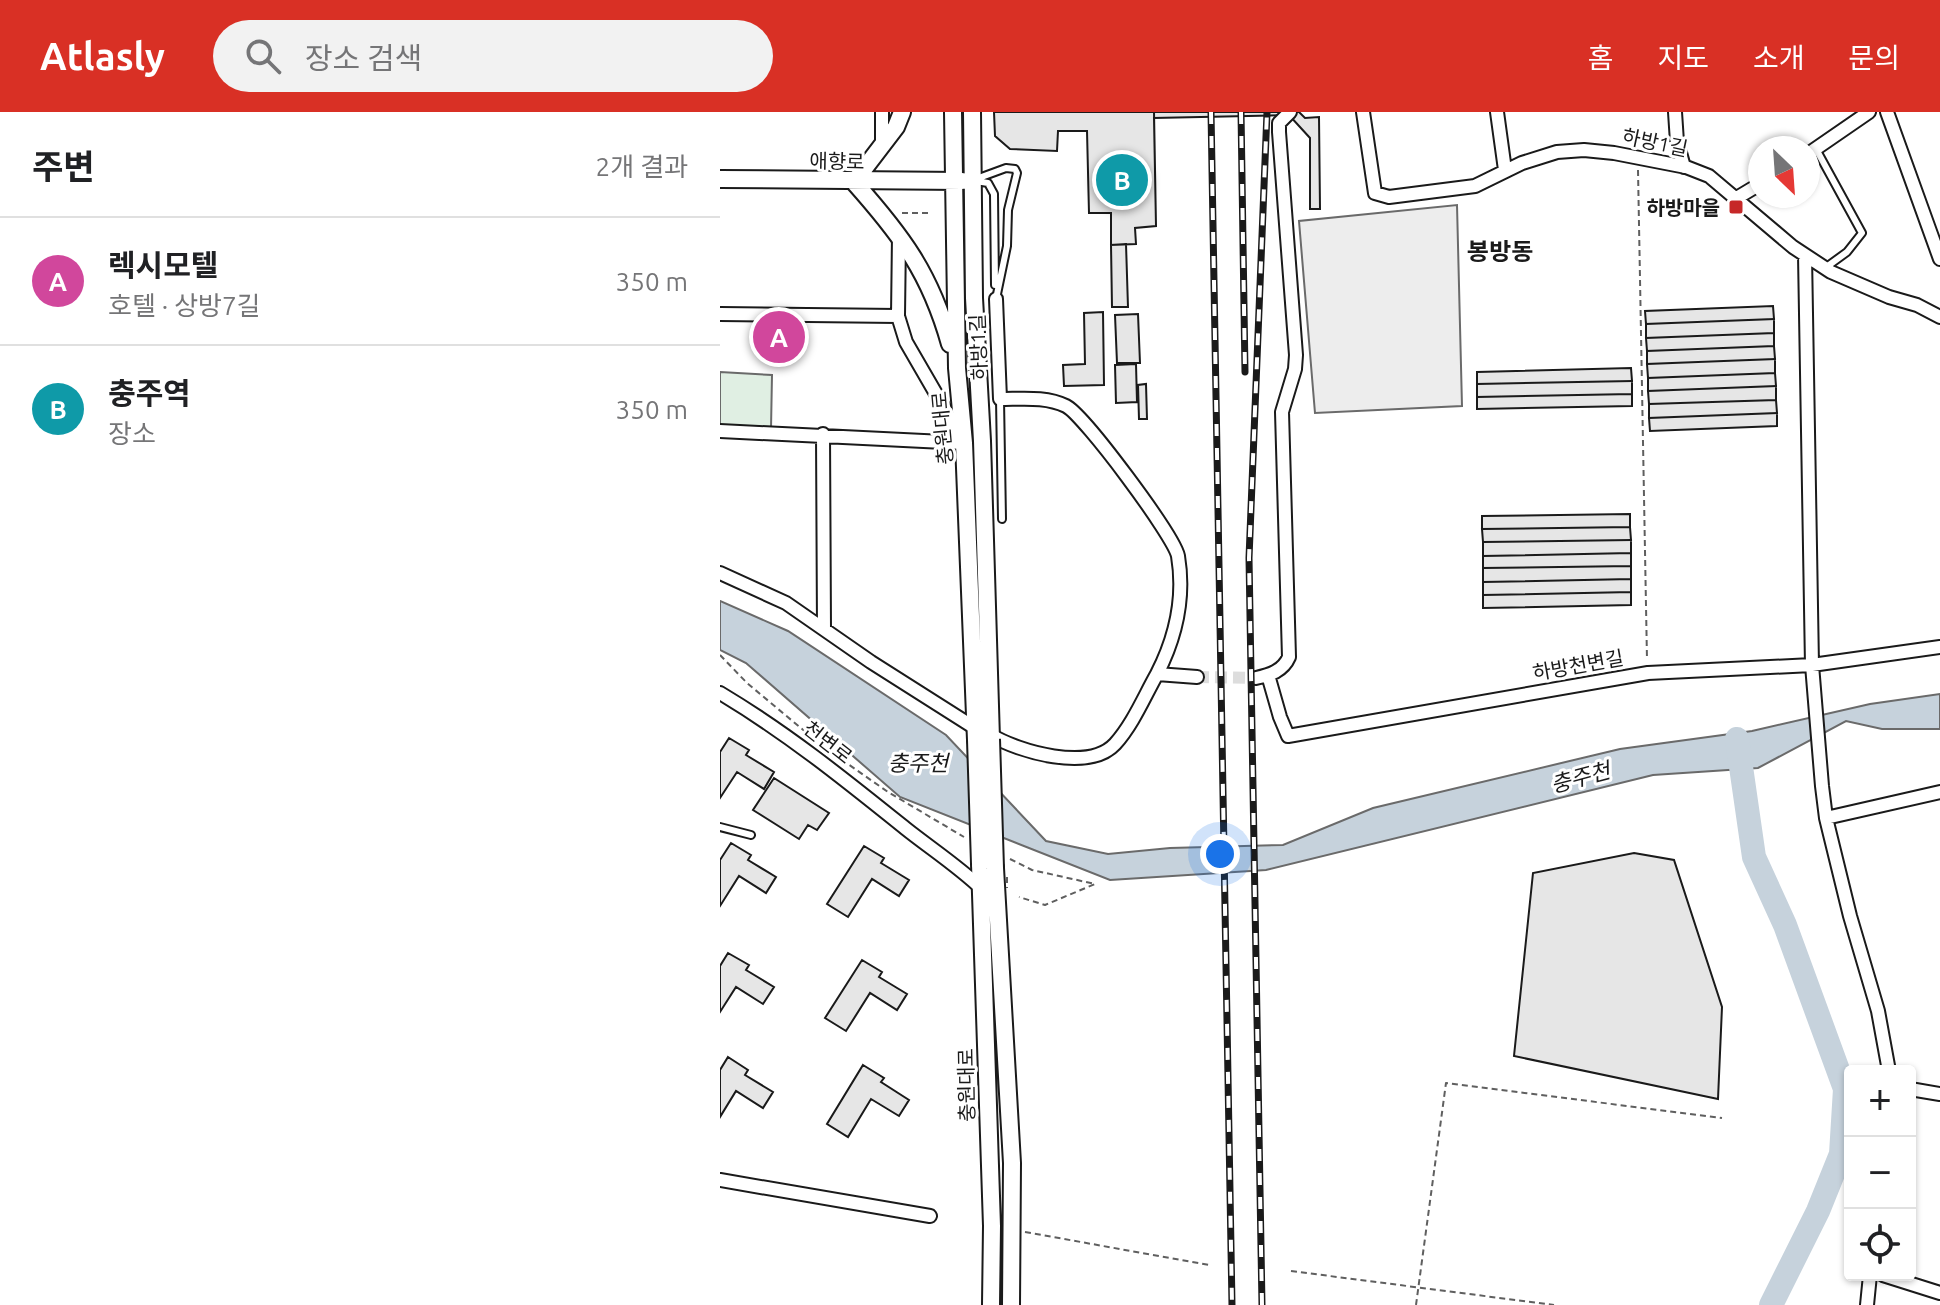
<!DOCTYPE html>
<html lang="ko">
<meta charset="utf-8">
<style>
body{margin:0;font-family:Ubuntu,"Noto Sans KR",sans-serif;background:#f2f2f2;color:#202124}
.controls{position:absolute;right:24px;bottom:24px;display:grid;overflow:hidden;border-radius:8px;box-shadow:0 2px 6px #0004}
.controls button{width:72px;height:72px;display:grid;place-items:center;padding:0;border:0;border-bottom:2px solid #e0e0e0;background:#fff;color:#202124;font:40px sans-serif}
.compass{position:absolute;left:1028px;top:24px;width:72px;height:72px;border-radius:50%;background:#fff;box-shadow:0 2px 6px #0004;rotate:155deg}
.you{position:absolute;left:500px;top:742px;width:28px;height:28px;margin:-20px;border:6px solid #fff;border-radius:50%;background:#1a73e8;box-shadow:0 0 0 12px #1a73e833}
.badge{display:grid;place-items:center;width:52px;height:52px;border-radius:50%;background:#d93025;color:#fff;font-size:26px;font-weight:700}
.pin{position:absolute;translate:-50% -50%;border:4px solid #fff;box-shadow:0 2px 8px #0006}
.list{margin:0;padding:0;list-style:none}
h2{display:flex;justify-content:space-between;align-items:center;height:104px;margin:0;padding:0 32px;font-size:34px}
h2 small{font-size:26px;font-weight:400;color:#757577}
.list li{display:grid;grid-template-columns:52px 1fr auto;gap:24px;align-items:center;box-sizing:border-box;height:128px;padding:0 32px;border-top:2px solid #e0e0e0}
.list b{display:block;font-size:30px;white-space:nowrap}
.list p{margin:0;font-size:26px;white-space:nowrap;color:#757577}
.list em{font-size:26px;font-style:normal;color:#757577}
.icon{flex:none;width:44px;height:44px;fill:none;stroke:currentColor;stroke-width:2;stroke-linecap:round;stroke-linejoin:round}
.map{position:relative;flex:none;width:1220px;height:1193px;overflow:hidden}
header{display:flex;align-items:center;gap:48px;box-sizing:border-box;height:112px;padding:0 40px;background:#d93025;color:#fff}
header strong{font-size:38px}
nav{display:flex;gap:44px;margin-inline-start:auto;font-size:28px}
.search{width:560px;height:72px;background:#f2f2f2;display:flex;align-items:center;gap:20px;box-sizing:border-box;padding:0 28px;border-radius:44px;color:#757577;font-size:30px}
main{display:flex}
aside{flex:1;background:#fff}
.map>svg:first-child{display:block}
</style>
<header>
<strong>Atlasly</strong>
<div class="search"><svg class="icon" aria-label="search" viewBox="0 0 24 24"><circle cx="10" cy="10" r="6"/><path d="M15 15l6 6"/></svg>장소 검색</div>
<nav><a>홈</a><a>지도</a><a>소개</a><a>문의</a></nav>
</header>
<main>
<aside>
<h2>주변<small>2개 결과</small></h2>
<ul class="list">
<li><span class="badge" style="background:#d1479c">A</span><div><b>렉시모텔</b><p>호텔 · 상방7길</p></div><em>350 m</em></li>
<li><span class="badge" style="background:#0f9aa8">B</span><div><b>충주역</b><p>장소</p></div><em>350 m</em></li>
</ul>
</aside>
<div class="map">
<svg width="1220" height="1193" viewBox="0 0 1220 1193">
<rect width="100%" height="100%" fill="#fff"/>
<path fill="#e0efe3" stroke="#6a6a6a" stroke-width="2" d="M 0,260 L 52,263 L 51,317 L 0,315 Z"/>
<path fill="#ededed" stroke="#6a6a6a" stroke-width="2" d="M 737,93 L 742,294 L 595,301 L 579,109 Z"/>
<path fill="#c6d2dc" stroke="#6a6a6a" stroke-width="2" d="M 0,489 L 68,519 L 226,623 L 326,729 L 388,742 L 450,736 L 563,733 L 653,696 L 900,637 L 1032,619 L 1150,592 L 1220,582 L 1220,617 L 1162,617 L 1126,609 L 1038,656 L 933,663 L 546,758 L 390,768 L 180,685 L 26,551 L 0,538 Z"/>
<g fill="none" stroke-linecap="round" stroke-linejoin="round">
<path stroke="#c6d2dc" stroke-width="24" d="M 1017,627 L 1034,745 L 1065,813 L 1125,977 L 1121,1042 L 1098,1099 L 1051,1193"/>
</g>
<path fill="#e6e6e6" stroke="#1a1a1a" stroke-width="2" d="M 274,0 L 579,0 L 585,6 L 599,5 L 600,97 L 590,97 L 590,26 L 569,3 L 434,6 L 436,114 L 415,116 L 416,132 L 391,133 L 391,101 L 369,101 L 367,19 L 338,19 L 337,39 L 290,37 L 275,24 Z
M 274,0 L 434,0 L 436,114 L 415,116 L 416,132 L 391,133 L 391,101 L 369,101 L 367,19 L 338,19 L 337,39 L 290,37 L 275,24 Z
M 406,132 L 408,195 L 392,195 L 391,133 Z
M 1053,194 L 1054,207 L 926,212 L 925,199 Z
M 383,200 L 384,273 L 344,274 L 343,253 L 365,252 L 364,201 Z
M 418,202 L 420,251 L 397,251 L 395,203 Z
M 1054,207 L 1054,221 L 926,226 L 926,212 Z
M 1054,221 L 1054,234 L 927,239 L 926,226 Z
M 1054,234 L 1055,247 L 927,252 L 927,239 Z
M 1055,247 L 1055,261 L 928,266 L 927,252 Z
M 416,252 L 417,290 L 396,291 L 395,253 Z
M 911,256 L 912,269 L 757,272 L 757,260 Z
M 1055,261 L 1056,274 L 928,279 L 928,266 Z
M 912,269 L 912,282 L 757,285 L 757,272 Z
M 426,272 L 427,307 L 419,307 L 418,273 Z
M 1056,274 L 1056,288 L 929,292 L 928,279 Z
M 912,282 L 912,294 L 757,297 L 757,285 Z
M 1056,288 L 1057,301 L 929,306 L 929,292 Z
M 1057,301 L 1057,314 L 930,319 L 929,306 Z
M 910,402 L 910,415 L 762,417 L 762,404 Z
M 910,415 L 911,428 L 763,430 L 762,417 Z
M 911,428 L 911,441 L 763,444 L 763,430 Z
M 911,441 L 911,454 L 763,456 L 763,444 Z
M 911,454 L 911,467 L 763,470 L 763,456 Z
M 911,467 L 911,480 L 763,483 L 763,470 Z
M 911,480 L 911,493 L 763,496 L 763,483 Z
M 9,626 L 29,638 L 26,643 L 54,660 L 44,677 L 17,660 L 0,686 L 0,640 Z
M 54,666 L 109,701 L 97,718 L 88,713 L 79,727 L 33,698 Z
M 11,731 L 31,743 L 28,748 L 56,765 L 46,781 L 19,764 L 0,794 L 0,748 Z
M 144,734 L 164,746 L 161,751 L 189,768 L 179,784 L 152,767 L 128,805 L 107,792 Z
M 914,741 L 954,748 L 1002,895 L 998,987 L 794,944 L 813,761 Z
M 8,841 L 29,853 L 26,858 L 54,875 L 43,892 L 16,875 L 0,900 L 0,854 Z
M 142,848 L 162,860 L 159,865 L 187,882 L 177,898 L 150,881 L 126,919 L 105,906 Z
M 8,945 L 28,958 L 25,963 L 53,980 L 43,996 L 16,979 L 0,1005 L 0,958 Z
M 143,953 L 164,966 L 161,970 L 189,988 L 179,1004 L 151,987 L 128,1025 L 107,1012 Z"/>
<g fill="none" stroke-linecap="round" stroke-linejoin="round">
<path stroke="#ddd" stroke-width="12" stroke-dasharray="12 6" stroke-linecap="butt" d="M 477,565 L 536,566"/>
<g stroke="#1a1a1a" stroke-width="10">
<path id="lane" d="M 1096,37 L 1142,121 L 1127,140 L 1105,156
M 256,67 L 286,56 L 295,57 L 297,61 L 288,98 L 287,134 L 276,187
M 256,69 L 268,71 L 274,82 L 275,173
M 280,287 L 282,407
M 0,715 L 31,723"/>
</g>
<g stroke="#1a1a1a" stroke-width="16">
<path id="street" d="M 162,0 L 162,33
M 643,0 L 655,81 L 669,85 L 755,74 L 802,51 L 837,40 L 864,38 L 894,41 L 966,55 L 989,64 L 1073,135 L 1111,160 L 1169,185 L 1197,193 L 1220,205
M 777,0 L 785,58
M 955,0 L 957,30 L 964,55
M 1167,0 L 1220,147
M 1088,42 L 1149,0
M 1015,87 L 1040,72
M 179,124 L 178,204 L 186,230 L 241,325
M 1085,143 L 1092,553 L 1102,674 L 1106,706 L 1130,804 L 1158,899 L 1169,959
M 276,187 L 280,287 C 302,287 326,284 346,294 C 364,303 454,424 458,444 C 465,486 456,525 437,562
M 0,202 L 178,204
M 0,319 L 244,331
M 103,322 L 104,516
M 0,461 L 66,491 L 151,550 L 255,616
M 548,563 L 560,605 L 568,624 L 928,561 L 1092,553 L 1220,535
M 536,566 C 550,563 563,559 569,545 L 562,300 L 575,257 L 576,243 L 559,20 L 559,11 L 570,0
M 0,581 C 67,621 124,667 185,716 C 210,736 238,754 262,777
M 271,623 C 299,640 369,660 395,632 C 413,612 424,585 437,562 L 477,565
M 1106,706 L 1220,680
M 1190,977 L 1220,982
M 0,1068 L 210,1104
M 1163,1163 L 1220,1181
M 1147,1193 L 1150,1163"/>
</g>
<g stroke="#1a1a1a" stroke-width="20">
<path id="secondary" d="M 233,0 L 237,256 L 244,331 L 256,628
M 252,0 L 254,186 L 262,329 L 271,627
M 0,67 L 242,69
M 134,70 C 182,124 210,161 230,232
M 134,70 L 176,15 L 182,0
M 260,752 L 272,1114 L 271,1193
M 275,756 L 292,1051 L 291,1193"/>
</g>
<path stroke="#5f5f5f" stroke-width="2" stroke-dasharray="6 4" stroke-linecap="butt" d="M 918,58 L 927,548
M 182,101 L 209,101
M 0,543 L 27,571 L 94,627
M 105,636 L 168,680 L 244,725
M 290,747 L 312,758 L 375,772 L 325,793 L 299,785
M 305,1120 L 489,1153
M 571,1159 L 834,1193
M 696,1193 L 726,971 L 1002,1006"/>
<use href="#lane" stroke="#fff" stroke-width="6"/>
<use href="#street" stroke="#fff" stroke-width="12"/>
<use href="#secondary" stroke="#fff" stroke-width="16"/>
<g stroke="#1a1a1a" stroke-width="7">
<path id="rail" d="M 491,0 L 512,1193
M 521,0 L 525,260
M 542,1193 L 529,446 L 547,0"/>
</g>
<use href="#rail" stroke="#fff" stroke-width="4" stroke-dasharray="12" stroke-linecap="butt"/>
<g stroke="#1a1a1a" stroke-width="20" stroke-linecap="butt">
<path id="secondary-bridge" d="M 271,627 L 275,756
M 256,628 L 260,752"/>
</g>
<path stroke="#5f5f5f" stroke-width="2" stroke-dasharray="6 4" stroke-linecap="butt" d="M 287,765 L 287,776"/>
<use href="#secondary-bridge" stroke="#fff" stroke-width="16"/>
</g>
<rect fill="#c62828" stroke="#fff" stroke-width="3" x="1008" y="87" width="16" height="16" rx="4"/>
<g text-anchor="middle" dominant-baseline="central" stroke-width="6" stroke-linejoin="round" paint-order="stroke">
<g font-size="20" fill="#1a1a1a" stroke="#fff">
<text transform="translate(935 30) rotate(12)">하방1길</text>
<text transform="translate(117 49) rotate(1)">애향로</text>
<text transform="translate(258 235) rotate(-92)">하방1길</text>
<text transform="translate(222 316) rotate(-95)">충원대로</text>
<text transform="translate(858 553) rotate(-10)">하방천변길</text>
<text transform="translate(108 630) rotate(38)">천변로</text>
<text transform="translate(246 973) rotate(-91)">충원대로</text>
</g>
<g font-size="20" font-weight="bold" fill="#1a1a1a" stroke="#fff" text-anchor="end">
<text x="1000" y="95">하방마을</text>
</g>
<g font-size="22" font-style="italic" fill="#1a1a1a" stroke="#fff">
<text x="198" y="650">충주천</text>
<text transform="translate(860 665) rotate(-15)">충주천</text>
</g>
<g font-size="24" font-weight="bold" fill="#1a1a1a" stroke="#fff">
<text x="780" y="139">봉방동</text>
</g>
</g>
</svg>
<div class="controls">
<button>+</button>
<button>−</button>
<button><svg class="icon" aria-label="locate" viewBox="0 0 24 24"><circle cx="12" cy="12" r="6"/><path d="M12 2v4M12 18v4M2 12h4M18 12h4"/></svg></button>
</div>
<svg class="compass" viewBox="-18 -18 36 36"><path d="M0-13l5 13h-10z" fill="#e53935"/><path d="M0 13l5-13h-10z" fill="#757577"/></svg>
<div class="you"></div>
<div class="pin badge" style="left:59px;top:225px;background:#d1479c">A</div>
<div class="pin badge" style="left:402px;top:68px;background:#0f9aa8">B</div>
</div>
</main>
